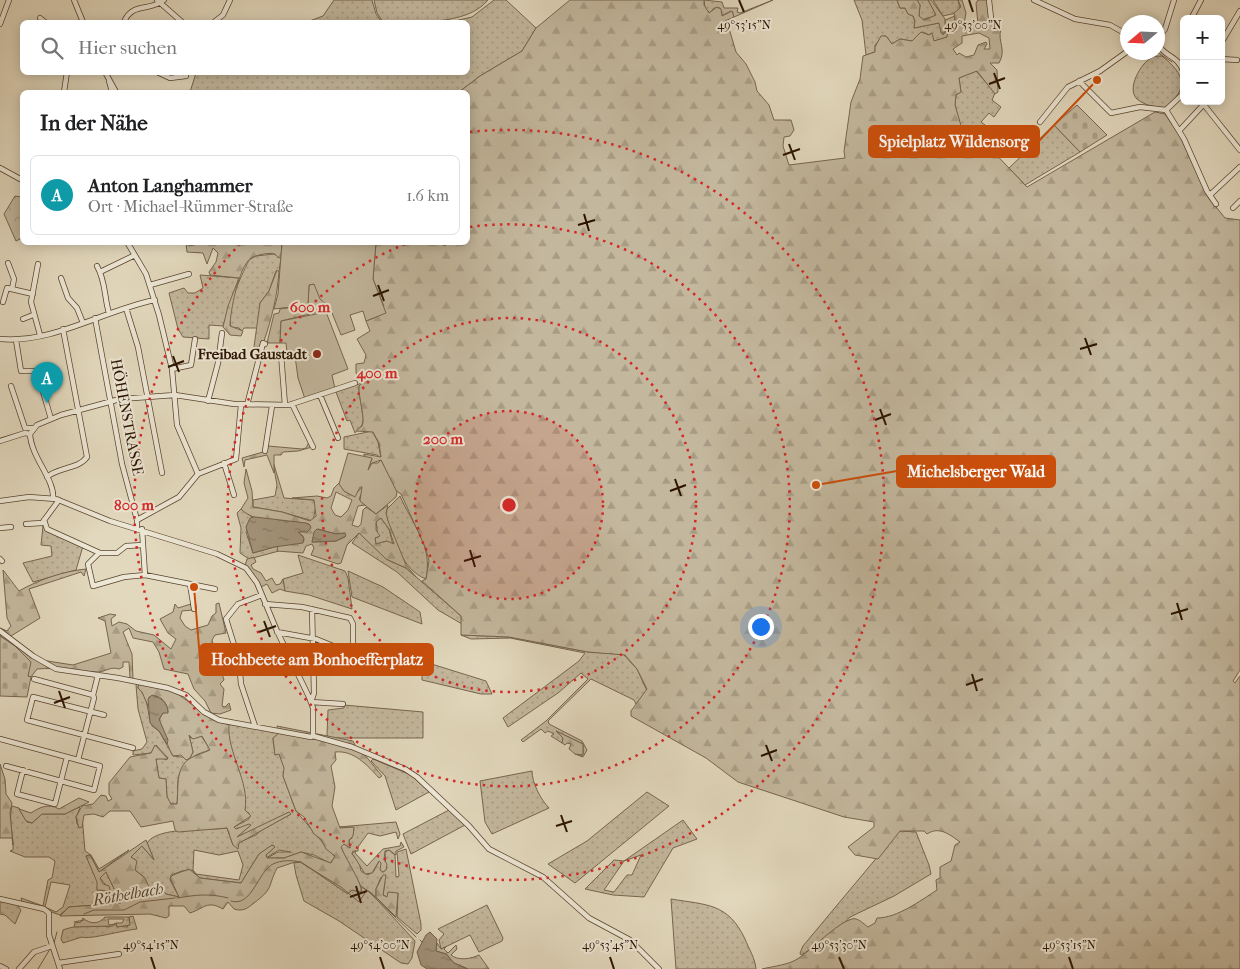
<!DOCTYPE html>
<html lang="de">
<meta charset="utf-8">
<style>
body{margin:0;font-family:"IM FELL French Canon",serif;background:#f6f6f6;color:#202124}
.controls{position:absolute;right:15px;top:15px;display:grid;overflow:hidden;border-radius:8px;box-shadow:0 2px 12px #0003}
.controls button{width:45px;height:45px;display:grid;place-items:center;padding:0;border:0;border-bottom:1px solid #e0e0e0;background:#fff;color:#202124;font:25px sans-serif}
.compass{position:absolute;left:1120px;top:15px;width:45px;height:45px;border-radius:50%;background:#fff;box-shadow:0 2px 12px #0003;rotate:251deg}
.you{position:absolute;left:760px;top:626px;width:18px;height:18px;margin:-12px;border:4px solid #fff;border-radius:50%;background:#1a73e8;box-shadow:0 0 0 8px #1a73e833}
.badge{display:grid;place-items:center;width:32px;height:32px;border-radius:50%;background:#8f2418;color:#fff;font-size:16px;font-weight:700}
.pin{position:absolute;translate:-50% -41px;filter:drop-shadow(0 1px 2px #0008)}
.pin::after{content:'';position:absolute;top:26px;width:18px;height:15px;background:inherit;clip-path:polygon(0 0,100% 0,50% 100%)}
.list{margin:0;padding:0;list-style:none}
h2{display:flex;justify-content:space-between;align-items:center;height:65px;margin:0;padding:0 20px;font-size:21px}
h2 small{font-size:16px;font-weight:400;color:#757577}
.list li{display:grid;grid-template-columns:32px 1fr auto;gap:15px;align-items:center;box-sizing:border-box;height:80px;margin:0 10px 10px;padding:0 10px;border:1px solid #e0e0e0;border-radius:8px}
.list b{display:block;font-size:19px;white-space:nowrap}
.list p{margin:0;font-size:16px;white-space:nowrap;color:#757577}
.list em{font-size:16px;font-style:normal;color:#757577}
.icon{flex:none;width:28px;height:28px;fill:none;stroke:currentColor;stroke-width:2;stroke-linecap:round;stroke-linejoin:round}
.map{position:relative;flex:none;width:1240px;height:969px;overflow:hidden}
.search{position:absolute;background:#fff;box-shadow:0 2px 12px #0003;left:20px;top:20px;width:450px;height:55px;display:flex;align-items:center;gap:12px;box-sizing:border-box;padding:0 18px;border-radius:8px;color:#757577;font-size:19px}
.panel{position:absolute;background:#fff;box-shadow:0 2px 12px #0003;left:20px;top:90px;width:450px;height:155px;border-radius:8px}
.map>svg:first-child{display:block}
</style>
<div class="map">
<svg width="1240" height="969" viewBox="0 0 1240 969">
<defs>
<pattern id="grass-dots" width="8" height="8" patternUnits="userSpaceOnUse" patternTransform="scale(1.25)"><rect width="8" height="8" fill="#c3b79d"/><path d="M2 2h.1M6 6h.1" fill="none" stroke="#a89c85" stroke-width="1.8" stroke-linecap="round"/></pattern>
<pattern id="forest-firs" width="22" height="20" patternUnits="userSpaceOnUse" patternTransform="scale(1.25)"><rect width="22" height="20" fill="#c3b79d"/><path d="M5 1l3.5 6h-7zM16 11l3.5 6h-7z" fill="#a89c85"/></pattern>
<pattern id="cemetery-stones" width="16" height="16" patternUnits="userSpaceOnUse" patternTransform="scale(1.25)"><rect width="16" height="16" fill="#c3b79d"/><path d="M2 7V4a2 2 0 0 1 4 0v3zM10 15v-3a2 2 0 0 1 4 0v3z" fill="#a89c85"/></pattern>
<pattern id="park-crowns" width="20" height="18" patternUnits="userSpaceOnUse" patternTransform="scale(1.25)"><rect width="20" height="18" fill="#c3b79d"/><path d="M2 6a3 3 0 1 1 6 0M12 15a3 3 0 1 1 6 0" fill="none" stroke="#a89c85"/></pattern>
<pattern id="water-ripples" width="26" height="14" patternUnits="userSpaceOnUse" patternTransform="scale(1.25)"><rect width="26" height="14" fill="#a4957d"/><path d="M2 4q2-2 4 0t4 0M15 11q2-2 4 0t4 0" fill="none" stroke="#867864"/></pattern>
</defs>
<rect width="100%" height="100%" fill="#e2d8bd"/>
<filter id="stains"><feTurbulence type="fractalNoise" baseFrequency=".004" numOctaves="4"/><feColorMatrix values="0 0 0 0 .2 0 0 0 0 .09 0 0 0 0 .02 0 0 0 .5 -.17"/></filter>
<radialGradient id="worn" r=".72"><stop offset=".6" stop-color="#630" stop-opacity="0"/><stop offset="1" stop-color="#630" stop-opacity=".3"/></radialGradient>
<path fill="url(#grass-dots)" stroke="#77654e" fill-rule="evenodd" d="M 334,0 L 372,0 L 376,14 L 382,22 L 307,22 L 323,16 Z
M 374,0 L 488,0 C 467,26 414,22 383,22 L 377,13 Z
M 494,0 L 506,0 L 536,28 L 522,51 L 480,76 L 459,92 L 190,92 L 196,73 L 468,72 L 468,22 L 450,22 L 472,17 Z
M 704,0 L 722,2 L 724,8 L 738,8 L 737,12 L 740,13 L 773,0 L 734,17 L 731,11 L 721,16 L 720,8 L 714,8 L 710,13 L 705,8 Z
M 854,0 L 897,0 L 900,8 L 905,8 L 908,14 L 913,16 L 915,22 L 914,28 L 939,23 L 943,35 L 945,32 L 945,20 L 955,16 L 956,32 L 954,32 L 951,23 L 947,37 L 934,41 L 931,33 L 929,35 L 923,32 L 912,41 L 900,39 L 892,44 L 886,36 L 883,36 L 875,45 L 875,52 L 866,55 L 862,20 Z
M 917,0 L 928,0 L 935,12 L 935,16 L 921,20 L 919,16 L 920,5 Z
M 933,0 L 958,0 L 960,9 L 956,13 L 943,16 Z
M 1162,56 C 1185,75 1189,87 1166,108 C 1156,107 1145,106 1137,99 C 1126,89 1141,63 1151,58 C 1154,56 1158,56 1162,56 Z
M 976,71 L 995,93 L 992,100 L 1001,107 L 994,117 L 989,113 L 981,122 L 997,134 C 983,149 984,142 968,146 L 964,141 L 955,105 L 956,95 L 961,92 L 959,78 Z
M 1054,125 L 1080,152 L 1025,185 L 1009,168 Z
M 274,254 L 281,258 L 279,272 L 276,271 L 269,291 L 260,303 L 258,328 L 244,328 L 242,331 L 239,328 L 231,327 C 226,306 240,279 249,260 L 256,256 Z
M 200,275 L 239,278 L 223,326 L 209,325 L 209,339 L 183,337 L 178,329 L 169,293 L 184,288 L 188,293 L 195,293 L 203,288 Z
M 362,383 L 359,386 C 358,396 366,420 362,425 C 360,428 356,431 355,433 L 350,420 L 347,421 L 336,392 Z
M 372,431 L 378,442 L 381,458 L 377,455 L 344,449 L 344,437 Z
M 272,458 L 284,498 L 313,500 L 316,505 L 313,521 L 282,512 L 253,507 L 253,500 L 275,496 L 277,485 Z
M 400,496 C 413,526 433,545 426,579 C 402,570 393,538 386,515 L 387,509 Z
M 241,509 L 252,517 L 246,532 L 253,553 L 278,546 L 279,551 L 249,559 L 240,553 L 241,528 L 237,513 Z
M 381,518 L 389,529 L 393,545 L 387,541 L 376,544 L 375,538 L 378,537 L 376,521 Z
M 43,526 L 48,532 L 83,546 L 76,570 L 33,582 L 23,563 L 52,556 L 51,546 L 41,545 Z
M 359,533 L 388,560 L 406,568 L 461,616 L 462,624 L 438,610 L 397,572 L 352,543 Z
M 298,555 L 345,571 L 348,578 L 352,609 L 309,595 L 285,591 L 283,579 L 303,573 Z
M 348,571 L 383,587 L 420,612 L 422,624 L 352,597 Z
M 461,635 L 509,637 L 588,652 L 623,654 L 637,669 L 647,691 L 636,704 L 634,700 L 591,679 L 548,721 L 549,724 L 582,741 L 587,750 L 583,757 L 575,754 L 578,753 L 581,756 L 583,753 L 583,744 L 556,731 L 563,738 L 562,743 L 551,736 L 554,734 L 548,731 L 545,733 L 541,729 L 523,742 L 521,740 L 546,721 L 588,679 L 581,673 L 558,693 L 508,727 L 503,718 L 579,661 L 585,653 L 510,638 L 471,639 Z
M 422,661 L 486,681 L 492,694 L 481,694 L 422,680 Z
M 139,683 L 138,688 C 149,697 147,714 152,726 L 159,731 L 173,756 L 190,758 L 193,752 L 189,735 L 191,738 L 201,736 L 210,749 C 205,753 197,753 193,757 C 173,773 179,783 177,804 L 171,804 L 167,799 L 166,779 L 159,778 L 156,760 L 160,757 L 166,760 L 168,758 L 156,745 L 151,753 L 133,755 L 133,751 L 142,749 L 147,742 L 138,709 L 136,685 Z
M 344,705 L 423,712 L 423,738 L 330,738 L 327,735 L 328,710 L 344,708 Z
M 228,724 L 278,732 L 278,735 L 273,738 L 275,755 L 279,754 L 285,768 L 283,776 L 296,811 L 335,857 L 330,863 L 314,855 L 301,852 L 284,858 L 267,858 L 278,852 L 291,852 L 279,850 L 266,858 L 266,855 L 275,847 L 273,845 L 259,854 L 241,883 L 200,878 L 192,870 L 182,871 L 171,875 L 170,880 L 179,897 L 166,894 L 159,889 L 151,894 L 144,877 L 134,869 L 136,860 L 131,857 L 142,846 L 154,860 L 147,843 C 158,826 207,831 227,828 L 233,845 L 256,835 L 262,830 L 291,814 L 289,812 C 280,817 243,837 237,836 L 251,825 L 236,829 L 234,827 L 249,819 L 249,813 L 245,811 C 247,787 235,763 229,740 C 227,735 229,729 228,724 ZM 194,850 L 219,855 L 238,851 L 243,865 L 239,880 L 196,874 L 193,870 Z
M 373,759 L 411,775 L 429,792 L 396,810 L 385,776 L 371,761 Z
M 532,771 C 532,783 541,800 549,808 L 492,834 L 485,822 L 480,781 Z
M 647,792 L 669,806 L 575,883 L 548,864 L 587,841 Z
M 12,806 L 19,808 L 27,822 L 32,823 L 42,814 L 65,814 L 79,807 L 80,808 L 76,817 L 77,824 L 81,828 L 82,815 L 85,851 L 91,855 L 99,869 L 129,850 L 99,872 L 90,855 L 86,856 L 98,882 L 97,890 L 111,891 L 100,878 L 106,872 L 121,903 L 69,907 L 60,915 L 22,902 L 21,898 L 43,906 L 48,880 L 52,878 L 55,861 L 49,857 L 25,857 L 10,851 L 13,850 C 14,837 8,820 12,806 ZM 51,882 L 70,885 L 63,907 L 56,912 L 45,907 Z
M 449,810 L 465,825 L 411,854 L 403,834 Z
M 683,820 L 697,839 L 673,848 L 644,897 L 613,895 L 585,889 L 614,860 L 624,861 ZM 641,855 L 632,875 L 627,875 L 614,892 L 604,890 L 624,861 Z
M 396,822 L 400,834 L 398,839 L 396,832 L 380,836 L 368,833 L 358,847 L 358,851 L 353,851 L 352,854 L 359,862 L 361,871 L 368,875 L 374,871 L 379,861 L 381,862 L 383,872 L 386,870 L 385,852 L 389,850 L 395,855 L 396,877 L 399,876 L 397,852 L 406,849 L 421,924 L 421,930 L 417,934 L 397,917 L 398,893 L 387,897 L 383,895 L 385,882 L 381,877 L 376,889 L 376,897 L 362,887 L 354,876 L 341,847 L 344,844 L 350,848 L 349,840 L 352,838 L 354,829 L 353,827 L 339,827 Z
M 899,831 L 916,832 L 929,865 L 931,874 L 894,896 L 850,917 C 848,921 806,953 801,955 L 800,953 L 803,946 Z
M 301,862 L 348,894 L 351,890 L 361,892 L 362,887 L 370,892 L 415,941 L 412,958 L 408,964 L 401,963 L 339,921 L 304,901 L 296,875 L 294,863 Z
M 671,899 C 707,905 728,903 745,939 C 749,949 755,958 756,969 L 676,969 Z
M 0,901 L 17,905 L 21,910 L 15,924 L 5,915 L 0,914 Z
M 487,905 L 503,938 L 502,941 L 479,952 L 470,935 L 441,949 L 439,940 L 444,934 L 438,929 Z
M 133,916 L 137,929 C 124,930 89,940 82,937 L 63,943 L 61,939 L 63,930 C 75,925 97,924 109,927 L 116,923 L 116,926 L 127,927 L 130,924 L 129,917 Z"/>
<path fill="url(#forest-firs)" stroke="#77654e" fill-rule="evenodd" d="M 570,0 L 704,0 L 704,5 L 709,13 L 717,7 L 721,9 L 722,16 L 732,11 L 734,17 L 725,21 L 728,25 L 736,52 L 746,64 L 755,82 L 757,91 L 769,105 L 774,120 L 791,120 L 794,130 L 790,136 L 784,137 L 783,146 L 789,165 L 845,158 L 844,151 L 851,102 L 860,79 L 863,56 L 875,52 L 875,47 L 881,36 L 886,36 L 892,44 L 900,39 L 912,41 L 921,32 L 929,35 L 932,33 L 934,41 L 947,37 L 949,22 L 951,23 L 954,32 L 956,32 L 954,13 L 961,7 L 958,0 L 962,0 L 966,13 L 964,24 L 966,26 L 978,24 L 976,3 L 978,0 L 988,0 L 993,24 L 1001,29 C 997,42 1007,49 999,63 L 990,63 L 997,70 L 998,92 L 995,94 L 977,71 L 959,78 L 961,92 L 956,95 L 955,105 L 967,146 L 987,145 L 1027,187 L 1155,112 L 1165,114 L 1180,136 L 1208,197 L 1225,218 L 1240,220 L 1240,670 L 1233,681 L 1235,683 L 1240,676 L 1240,969 L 762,969 C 774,966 789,965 799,958 C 811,950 837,923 852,919 C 857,917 864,924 868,927 L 875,923 L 877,918 C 897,918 920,901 937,890 L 936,880 L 940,878 L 940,867 L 951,861 L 955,845 L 960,842 C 949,834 939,826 927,834 L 924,831 L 900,831 L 878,859 L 855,855 L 848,847 L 874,827 L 874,822 L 844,817 L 738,782 L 706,758 L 631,716 L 631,711 L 647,689 L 637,669 L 625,655 L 588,652 L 509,637 L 461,635 L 461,616 L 422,581 L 426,579 L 429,561 L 426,549 L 401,494 L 395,490 L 381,460 L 372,463 L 368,469 L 372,459 L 364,457 L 364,454 L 381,457 L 379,443 L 373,432 L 356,431 C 358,429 360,428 362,426 C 366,420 358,396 359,386 L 362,383 L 356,373 L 356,364 L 364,363 L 366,355 L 357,339 L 370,331 L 366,321 L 374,318 L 384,306 L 373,279 L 376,243 L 439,243 L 445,246 L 448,243 L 468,242 L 468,92 L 459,92 L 480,76 L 522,51 L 536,28 ZM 979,33 L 989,38 L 990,49 L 984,49 L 987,44 L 986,42 L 978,45 L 974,55 L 966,57 L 959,53 L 957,55 L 953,49 L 962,43 L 962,36 Z
M 897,0 L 917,0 L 920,5 L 919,16 L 924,20 L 936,15 L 928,0 L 931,0 L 945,19 L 945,33 L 941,33 L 939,23 L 914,28 L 915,21 L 913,16 L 908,14 L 905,8 L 900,8 Z
M 205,242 L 282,243 L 281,258 C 278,258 277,256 275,254 C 270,252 256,255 251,258 C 239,266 230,312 230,326 L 243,331 L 241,336 L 230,335 L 223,327 L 228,306 L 239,278 L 210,275 L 209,272 L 216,262 L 218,253 L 213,248 L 207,264 L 203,253 L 187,252 L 186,243 L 190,246 Z
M 277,270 L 279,272 C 277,297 272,317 264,341 L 261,341 L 260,347 L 254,347 L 260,303 L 269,291 Z
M 314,284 L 331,309 L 281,321 L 280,343 L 267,343 L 274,314 L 279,313 L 280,309 L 308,305 L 309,285 Z
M 309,442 L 312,447 L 298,451 L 283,452 L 281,455 L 274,455 L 274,473 L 267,455 L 245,460 L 244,467 L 242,458 L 263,452 L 268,446 L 302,449 L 306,448 Z
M 246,469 L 252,491 L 253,507 L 282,512 L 310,521 L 316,516 L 314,500 L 292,498 L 317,496 L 327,498 L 331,496 L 334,488 L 339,483 L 344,491 L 354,496 L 362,487 L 363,490 L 359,499 L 365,505 L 358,506 L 352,525 L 358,527 L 361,524 L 363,510 L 366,507 L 376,514 L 388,505 L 386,513 L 388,521 L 406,565 L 416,577 L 406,568 L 386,559 L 359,533 L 347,545 L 341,563 L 338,564 L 311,555 L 314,548 L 312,544 L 306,546 L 303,553 L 277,551 L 278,546 L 304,541 L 303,536 L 298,532 L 305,531 L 309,524 C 289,519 256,525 241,509 L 248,498 L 244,483 ZM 336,492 L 352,500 L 348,510 L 341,517 L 335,515 L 331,508 ZM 381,518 L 389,529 L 394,544 L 387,541 L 376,544 L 375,538 L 380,536 L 376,530 L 376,522 ZM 318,529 L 336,534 L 345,533 L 345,537 L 336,541 L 312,542 Z
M 254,557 L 256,562 L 251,565 L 253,569 L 261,573 L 266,581 L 272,578 L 276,585 L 280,584 L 283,579 L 285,591 L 280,589 L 272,593 L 267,584 L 261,587 L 245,566 L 247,559 Z
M 86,569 L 84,576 L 81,572 L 29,589 L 40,618 L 11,636 L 16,647 L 0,636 L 0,628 L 7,631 L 11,626 L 7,618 L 3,570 L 19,591 C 38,580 64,571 86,569 Z
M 219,603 L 226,633 L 215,635 L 212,640 L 224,680 L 220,684 L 224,689 L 222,706 L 225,707 L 229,703 L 231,710 L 220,714 L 211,713 L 205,701 L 194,689 L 188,674 L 164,669 L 159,652 L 153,642 L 133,638 L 129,628 L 123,632 L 132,654 L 133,679 L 130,678 L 129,662 L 123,662 L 123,667 L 119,669 C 110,666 106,672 97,672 C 77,672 57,667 37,669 L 31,677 L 28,676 L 29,660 L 17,648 L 19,646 L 41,660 L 73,665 L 111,653 L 105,621 L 98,618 L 110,614 L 116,615 L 111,619 L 112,626 L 119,622 L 127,624 L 136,631 L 154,635 L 171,649 L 176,639 L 168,633 L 160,619 L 173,612 L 175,604 L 178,608 L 191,604 L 192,610 L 182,611 L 180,618 L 185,626 L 191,630 L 208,625 L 212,616 L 216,613 L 216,604 Z
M 139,683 L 175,692 L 211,718 L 229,725 C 227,753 250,782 245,810 L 251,816 L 234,827 L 236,829 L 249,824 L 251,825 L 237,837 L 289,812 L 291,814 L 239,843 L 238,849 L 233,845 L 227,828 L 178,832 L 175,830 L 173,821 L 141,827 L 130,811 L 110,811 L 103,817 L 94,814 L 84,815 L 82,827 L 79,828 L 76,817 L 82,806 L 93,804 L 101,795 L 106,796 L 108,801 L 112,799 L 109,794 L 109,783 L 130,757 L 151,753 L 155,745 L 168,759 L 156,759 L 159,778 L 166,779 L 167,797 L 171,804 L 177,804 C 179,786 174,764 195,756 C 200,754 205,752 210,750 L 202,736 L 193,739 L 189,735 L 193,752 L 190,758 L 186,760 L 181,755 L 173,756 C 169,751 162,728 159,720 L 163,713 L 168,712 C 167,702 160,693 149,697 L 148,706 L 142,692 L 138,688 Z
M 277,726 L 353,741 L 355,745 L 351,746 L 364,754 L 382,776 L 379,778 C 367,765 354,750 335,752 L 336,760 L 331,766 L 335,787 L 332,806 L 340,828 L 354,827 L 353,836 L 349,840 L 350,848 L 344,844 L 341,847 C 345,858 363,884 361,892 L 352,890 L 348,894 L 301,862 L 295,862 L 277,868 C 267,888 274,888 254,903 C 248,908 243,912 234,909 L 228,902 L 223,909 C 207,900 205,908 190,913 L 184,906 L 169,906 L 169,916 L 166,918 L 150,914 L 60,916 L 69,907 L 121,903 L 106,872 L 100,878 L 103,884 L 109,886 L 110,891 L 97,890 L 97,882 L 86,856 L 90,855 L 99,872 L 146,840 L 154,860 L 142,846 L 131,857 L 137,861 L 135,870 L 145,878 L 152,894 L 161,888 L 166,894 L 179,897 L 170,878 L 173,875 L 189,869 L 200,878 L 241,883 L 259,854 L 272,845 L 275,847 L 266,855 L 267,858 L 284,858 L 301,852 L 331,863 L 335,856 L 326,849 L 321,839 L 314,834 L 304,817 L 296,811 L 283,776 L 284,768 L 279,754 L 275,755 L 273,738 L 278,734 Z
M 556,731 L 583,744 L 583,755 L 575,754 L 569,749 L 571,744 L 567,743 L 565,745 L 562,743 L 563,738 Z
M 0,764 L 5,779 L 6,794 L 12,803 L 10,813 L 13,845 L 12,838 L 0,838 Z
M 79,798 L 89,802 L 65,814 L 42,814 L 32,823 L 26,821 L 19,809 L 31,813 C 40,807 49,803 59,809 Z
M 401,842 L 404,847 L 396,851 L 396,855 L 389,850 L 385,851 L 384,860 L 387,864 L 386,870 L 383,872 L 380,870 L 381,863 L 379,861 L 372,873 L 365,874 L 352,853 L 356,851 L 355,853 L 367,866 L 383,849 L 400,846 Z
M 383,875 L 386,875 L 383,895 L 387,897 L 388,892 L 398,893 L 396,917 L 376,897 L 376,889 Z
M 105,917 L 129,917 L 130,925 L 117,927 L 116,923 L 122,923 L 124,919 L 108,919 L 109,925 L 115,924 L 113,926 L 74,927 L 75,923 L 81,922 L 83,918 C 90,924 98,925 105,917 Z
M 437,943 L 441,949 L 446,947 L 444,949 L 448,953 L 456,945 L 457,949 L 451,955 C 458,961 471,959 479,955 L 489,969 L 468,969 L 454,963 L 446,954 L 436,951 Z"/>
<path fill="url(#cemetery-stones)" stroke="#77654e" d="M 1077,105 L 1107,135 L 1080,152 L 1054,125 Z
M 0,636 L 15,646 L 31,662 L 28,676 L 31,677 L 27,697 L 0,696 Z"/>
<path fill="url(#park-crowns)" stroke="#77654e" d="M 15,196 L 22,197 L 22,238 L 16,241 L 4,214 Z"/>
<path fill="#c3b79d" stroke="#77654e" d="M 282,243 L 376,243 L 373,279 L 386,313 L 366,321 L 363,311 L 350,315 L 355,330 L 341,335 L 330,308 L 320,299 L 314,284 L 309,285 L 308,305 L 274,309 L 278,294 Z
M 326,312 L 348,369 L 332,375 L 335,389 L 305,399 L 298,378 L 295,356 L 287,353 L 286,343 L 280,343 L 281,321 Z
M 348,453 L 372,458 L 368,470 L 372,463 L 378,463 L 381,460 L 397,492 L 396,497 L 376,514 L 360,501 L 362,487 L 360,487 L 355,497 L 344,491 L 339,484 Z"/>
<path fill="url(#water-ripples)" stroke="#74614b" d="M 255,517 L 306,523 L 310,525 L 311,528 L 307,532 L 298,532 L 304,538 L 303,543 L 274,547 L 253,553 L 246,527 L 250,518 Z
M 317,529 L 336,534 L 345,533 L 346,536 L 336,541 L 312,542 L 314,532 Z
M 152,695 C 161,698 168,702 168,713 L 163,713 L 159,719 L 168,740 L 167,744 L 159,731 L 150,723 L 148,699 Z
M 430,932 L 437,939 L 436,951 L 446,954 L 454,963 L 468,969 L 427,969 L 421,965 L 417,952 L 426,935 Z"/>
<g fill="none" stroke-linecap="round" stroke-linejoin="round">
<path stroke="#74614b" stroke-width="1" d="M 1150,52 L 1155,52
M 1157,52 L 1172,62
M 1141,57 L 1145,52
M 177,898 C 196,895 209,893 228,898
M 231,901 C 252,908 258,871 273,864 C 281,860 292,860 300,862 L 341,887 L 359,902 L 367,890 L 416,937
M 84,914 L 94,910 L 124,910 L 140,902 L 175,898
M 74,922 L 84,920
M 420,940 L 422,942
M 54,943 L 57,932
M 38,969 L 50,949"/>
<g stroke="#59442f" stroke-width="6">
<path id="minor" d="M 74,0 L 83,22
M 157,0 L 182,22
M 989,0 L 991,18
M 1034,0 L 1075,19 L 1110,25 L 1128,35
M 40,18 L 45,22
M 1191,19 L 1201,0
M 124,22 C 132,2 149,12 164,0
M 214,22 L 223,15 L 230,0
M 0,24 L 9,0
M 1158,38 L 1165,29 L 1174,0
M 1221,43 L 1240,11
M 1158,45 C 1168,59 1177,54 1184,73
M 1221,59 L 1237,60
M 105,72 L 116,92
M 157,72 L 170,78 L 186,76
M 109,81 L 112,92
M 1079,81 L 1111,113 L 1140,107 L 1166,110 L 1184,93
M 64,92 L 67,72
M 1201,101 L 1240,150
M 1166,110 L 1184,139 L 1207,191 L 1216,204
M 1040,122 L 1068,87 L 1100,71 L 1128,51
M 1179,131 L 1204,104
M 0,168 L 22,180
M 1210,195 L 1240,167
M 1233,208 L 1240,201
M 127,242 L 146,274 L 159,315 L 172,369 L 177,425 L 198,474
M 8,263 L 14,279 L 12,289
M 38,264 L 31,302 L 40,335
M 97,266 C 106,282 104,297 109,313
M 100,272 L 133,256
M 61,278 L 68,298 L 77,308 L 83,323
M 150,285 L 189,274
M 3,302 L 7,288 L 33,294
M 126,308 L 138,347 L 162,473
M 95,318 L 122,464 L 137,520
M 23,319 L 33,315
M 0,339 C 53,344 104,310 155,300
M 16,340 L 21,371 L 37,371 L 51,419
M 281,354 L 285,405
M 172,369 L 191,365 L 195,339
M 11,386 L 25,428 L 33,428
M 320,395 L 338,438
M 208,401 L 218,363 L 222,333
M 292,404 L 313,447
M 247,405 L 263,343 L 265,344
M 0,441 L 25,433 L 30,434
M 265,451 L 272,406
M 224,463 L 234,495
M 198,474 L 236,459 L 241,405
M 47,477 C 58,467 79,469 87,457 L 63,329
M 53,498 C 55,480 31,457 30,434 L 37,425 L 61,415 L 120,399 L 175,395 L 234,404 L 289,405 L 355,383
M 0,501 L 29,497 L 56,499 L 110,521 L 217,554 L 246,568 L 257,583 L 277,631 L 309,697 L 313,708 L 313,736
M 44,520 L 47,529 L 100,553 L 117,553 L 126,546 L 143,545
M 26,524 L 42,523 L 59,500
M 0,528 L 11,527
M 137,528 L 137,520 L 179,497 L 198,474
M 142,529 L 145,575
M 99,553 L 88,564 L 93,586 L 124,577 L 145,575 L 215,589
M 0,559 L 2,561
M 190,584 L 194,609
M 265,604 L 302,607 L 350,618 L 353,624 L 353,654 L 316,639 L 277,632
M 312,609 L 314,693 L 311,702 L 343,704
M 0,631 L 33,656 L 56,669 L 118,678 L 168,688 L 186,695 L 204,712 L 219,720 L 311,737 L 313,736 L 352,747 L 405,769 L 417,777 L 469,826 L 489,849 L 543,877 L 589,918 L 630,940 L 659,969
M 34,679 L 93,695
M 104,715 L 33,697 L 27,720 L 133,748
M 255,726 L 241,684 L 239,661 L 226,619 L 238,604 L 262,595
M 0,739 L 78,760 L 94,698 L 93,695 L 98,675
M 6,766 L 61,781
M 23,770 L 17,794 L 55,804 L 67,757
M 61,781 L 94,790 L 100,766 L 78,760
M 0,899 L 44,909 L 49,913 L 49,935 L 60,969
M 58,963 L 119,954
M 0,966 L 6,969
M 19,969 L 34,952 L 52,946"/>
</g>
<use href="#minor" stroke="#ece6d4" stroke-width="4.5"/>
</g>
<path fill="none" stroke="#2b1300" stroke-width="2" d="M 739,0 L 744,12M 969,0 L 973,12M 994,73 L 1000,89M 989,84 L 1005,78M 789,144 L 795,160M 783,155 L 800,149M 584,214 L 589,231M 578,225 L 595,220M 378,285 L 384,301M 373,296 L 389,290M 1085,338 L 1091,355M 1080,349 L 1097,344M 173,356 L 179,372M 168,367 L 184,361M 880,409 L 886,425M 875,420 L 891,414M 675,479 L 681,496M 670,491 L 686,485M 470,550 L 475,567M 464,561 L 481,556M 1177,603 L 1182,620M 1171,614 L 1188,609M 264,621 L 270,637M 259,632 L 276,626M 972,674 L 977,691M 966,685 L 983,679M 59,691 L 65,708M 54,703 L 70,697M 766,745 L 772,761M 761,756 L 777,750M 561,815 L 567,832M 556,826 L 572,821M 356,886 L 361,903M 350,897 L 367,891M 151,957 L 155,969M 380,957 L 384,969M 610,957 L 614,969M 839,957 L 844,969M 1069,957 L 1073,969"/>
<circle cx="509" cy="505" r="94" fill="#d62828" fill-opacity=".12"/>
<g fill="none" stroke="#d62828" stroke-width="2.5" stroke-dasharray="2.5 5">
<circle cx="509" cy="505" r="94"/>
<circle cx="509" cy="505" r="187"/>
<path d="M470 227A281 281 0 1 1 408 243"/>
<path d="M470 132A375 375 0 1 1 239 245"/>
</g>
<circle fill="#8f2418" stroke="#ece6d4" stroke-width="2" cx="317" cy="354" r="5"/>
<g text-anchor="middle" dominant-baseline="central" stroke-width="4" stroke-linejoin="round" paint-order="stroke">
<g font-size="15" font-weight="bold" fill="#2b1300" stroke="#ece6d4" text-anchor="end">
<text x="307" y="354">Freibad Gaustadt</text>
</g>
<g font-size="15" fill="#2b1300" stroke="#ece6d4">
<text transform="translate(127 417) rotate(79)">HÖHENSTRASSE</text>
</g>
<g font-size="16" font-style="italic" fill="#5b4732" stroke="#ece6d4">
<text transform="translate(128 894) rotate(-10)">Röthelbach</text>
</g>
</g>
<g font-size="12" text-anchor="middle" fill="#2b1300" stroke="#ece6d4" stroke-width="4" stroke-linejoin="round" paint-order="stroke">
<text x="744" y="29">49°53'15"N</text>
<text x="973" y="29">49°53'00"N</text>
<text x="151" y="949">49°54'15"N</text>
<text x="380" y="949">49°54'00"N</text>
<text x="610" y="949">49°53'45"N</text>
<text x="839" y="949">49°53'30"N</text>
<text x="1069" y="949">49°53'15"N</text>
</g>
<circle cx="509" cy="505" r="8" fill="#d62828" stroke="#ece6d4" stroke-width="2.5"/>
<g font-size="15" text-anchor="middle" font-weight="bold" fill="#d62828" stroke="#ece6d4" stroke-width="4" stroke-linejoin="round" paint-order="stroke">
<text x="310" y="312">600 m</text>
<text x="377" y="378">400 m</text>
<text x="443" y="444">200 m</text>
<text x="134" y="510">800 m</text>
</g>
<path fill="none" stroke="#cc4e0a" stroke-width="2" d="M1097 80L1039 141M816 485L897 471M194 587L200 659"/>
<g fill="#cc4e0a" stroke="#ece6d4" stroke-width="2">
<circle cx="1097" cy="80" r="5"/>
<circle cx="816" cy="485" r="5"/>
<circle cx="194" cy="587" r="5"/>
</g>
<g fill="#cc4e0a" stroke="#cc4e0a" stroke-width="2">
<rect x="869" y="126" width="170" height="31" rx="5"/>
<rect x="897" y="456" width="158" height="31" rx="5"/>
<rect x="200" y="644" width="233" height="31" rx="5"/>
</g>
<g font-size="16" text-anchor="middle" font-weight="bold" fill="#fff">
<text x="954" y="147">Spielplatz Wildensorg</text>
<text x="976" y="477">Michelsberger Wald</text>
<text x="317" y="665">Hochbeete am Bonhoefferplatz</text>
</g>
<rect width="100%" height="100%" filter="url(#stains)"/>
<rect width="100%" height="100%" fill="url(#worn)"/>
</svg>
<div class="controls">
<button>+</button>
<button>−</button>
</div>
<svg class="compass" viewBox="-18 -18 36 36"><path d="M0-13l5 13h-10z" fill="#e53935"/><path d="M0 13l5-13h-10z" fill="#757577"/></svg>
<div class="you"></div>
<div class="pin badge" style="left:47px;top:403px;background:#0f9aa8">A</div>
<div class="search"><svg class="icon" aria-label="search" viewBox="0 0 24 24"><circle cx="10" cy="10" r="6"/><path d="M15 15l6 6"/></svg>Hier suchen</div>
<section class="panel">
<h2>In der Nähe<small></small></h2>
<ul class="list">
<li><span class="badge" style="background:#0f9aa8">A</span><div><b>Anton Langhammer</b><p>Ort · Michael-Rümmer-Straße</p></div><em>1.6 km</em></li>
</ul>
</section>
</div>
